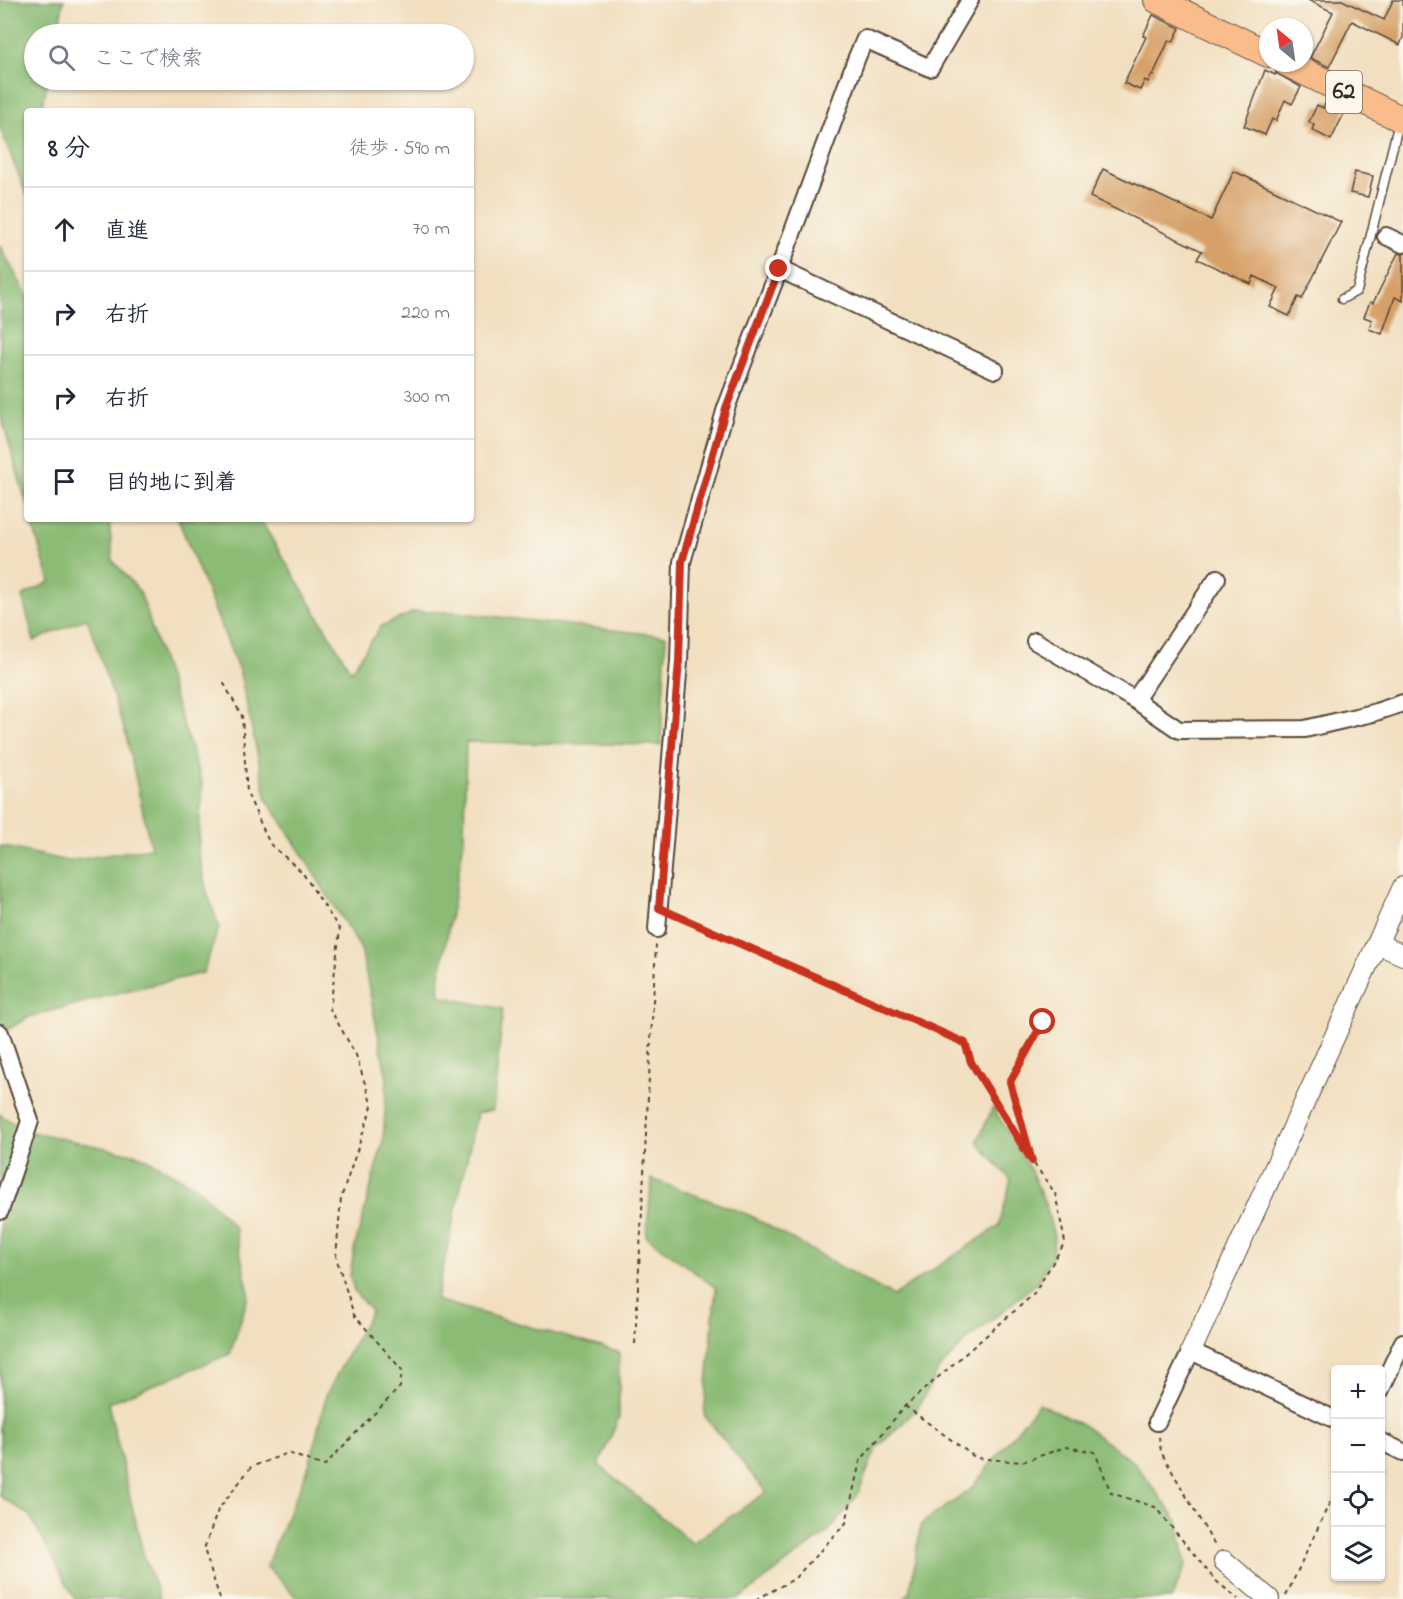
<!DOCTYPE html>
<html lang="ja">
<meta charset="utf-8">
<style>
body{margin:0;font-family:"Indie Flower","Klee One",sans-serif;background:#f6f6f7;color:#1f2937}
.controls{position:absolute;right:18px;bottom:18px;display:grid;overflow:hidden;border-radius:6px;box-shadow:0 2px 4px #0004}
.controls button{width:54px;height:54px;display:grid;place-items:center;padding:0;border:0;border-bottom:2px solid #e0e1e3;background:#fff;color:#1f2937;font:30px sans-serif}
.compass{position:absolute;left:1259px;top:18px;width:54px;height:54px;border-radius:50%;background:#fff;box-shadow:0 2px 4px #0004;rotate:331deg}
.stop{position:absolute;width:18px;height:18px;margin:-14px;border:4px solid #c8321e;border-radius:50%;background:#fff}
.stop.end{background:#c8321e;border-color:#fff;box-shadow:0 2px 6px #0008}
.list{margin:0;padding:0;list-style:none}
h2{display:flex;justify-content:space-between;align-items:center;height:78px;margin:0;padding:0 24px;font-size:26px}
h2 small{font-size:20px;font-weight:400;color:#747a83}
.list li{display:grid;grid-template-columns:39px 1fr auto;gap:18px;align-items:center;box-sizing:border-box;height:84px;padding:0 24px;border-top:2px solid #e0e1e3}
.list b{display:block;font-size:22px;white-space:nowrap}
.list em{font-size:20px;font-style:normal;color:#747a83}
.icon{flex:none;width:33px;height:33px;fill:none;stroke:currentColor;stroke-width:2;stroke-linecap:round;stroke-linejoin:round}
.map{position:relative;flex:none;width:1403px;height:1599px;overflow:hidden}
.search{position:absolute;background:#fff;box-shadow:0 2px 4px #0004;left:24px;top:24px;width:450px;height:66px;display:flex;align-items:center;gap:15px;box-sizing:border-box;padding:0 21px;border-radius:33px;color:#747a83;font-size:22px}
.panel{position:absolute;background:#fff;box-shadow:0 2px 4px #0004;left:24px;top:108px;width:450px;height:414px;border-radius:6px}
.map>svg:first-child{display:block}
</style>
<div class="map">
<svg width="1403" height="1599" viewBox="0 0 1403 1599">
<rect width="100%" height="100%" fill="#fbf7ec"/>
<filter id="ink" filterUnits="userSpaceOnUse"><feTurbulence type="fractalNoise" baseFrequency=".0167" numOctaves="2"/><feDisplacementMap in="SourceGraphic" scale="12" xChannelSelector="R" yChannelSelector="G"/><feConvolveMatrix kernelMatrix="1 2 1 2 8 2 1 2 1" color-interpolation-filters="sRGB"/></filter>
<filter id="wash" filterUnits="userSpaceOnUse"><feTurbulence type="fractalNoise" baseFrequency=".008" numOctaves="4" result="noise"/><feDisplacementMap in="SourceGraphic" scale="24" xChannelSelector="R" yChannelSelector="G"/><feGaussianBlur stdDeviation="1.35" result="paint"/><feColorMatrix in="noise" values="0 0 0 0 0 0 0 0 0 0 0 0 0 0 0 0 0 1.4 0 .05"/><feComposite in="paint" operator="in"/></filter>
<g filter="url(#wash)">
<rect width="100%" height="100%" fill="#f1dfc0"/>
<path fill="#8bbb74" stroke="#637249" stroke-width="1.5" d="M 0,0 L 64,0 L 57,34 L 34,34 L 34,80 L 48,80 L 41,111 L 27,111 L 27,196 L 0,128 Z
M 0,246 L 27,295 L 27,505 L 0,413 Z
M 31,519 L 109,519 L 113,561 L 140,592 L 202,783 L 198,852 L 207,892 L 219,927 L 203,973 L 121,992 L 29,1017 L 0,1034 L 0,846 L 68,861 L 151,848 L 126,735 L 87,618 L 34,641 L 22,596 L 50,582 Z
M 178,519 L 260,519 L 351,671 L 381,626 L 414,612 L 454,612 L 666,636 L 661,745 L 466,742 L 464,841 L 439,981 L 440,996 L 503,1009 L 493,1110 L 477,1113 L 436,1300 L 619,1352 L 619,1417 L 599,1465 L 692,1543 L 766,1492 L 704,1415 L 716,1288 L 646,1236 L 652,1179 L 749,1215 L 893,1296 L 999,1226 L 1011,1180 L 977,1142 L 993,1107 L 1031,1171 L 1046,1206 L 1054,1236 L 1052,1256 L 1038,1282 L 968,1339 L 939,1369 L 917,1409 L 876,1449 L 857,1496 L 829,1531 L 739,1599 L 298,1599 L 266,1566 L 310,1463 L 326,1395 L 371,1311 L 354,1291 L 350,1275 L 354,1250 L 383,1141 L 387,1079 L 361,949 L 287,830 L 267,800 L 240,673 Z
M 0,1114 L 23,1130 L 142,1156 L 198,1188 L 235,1228 L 249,1294 L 230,1354 L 108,1403 L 143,1553 L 160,1599 L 75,1599 L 30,1516 L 0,1496 Z
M 1039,1403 L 1084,1426 L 1135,1463 L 1178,1521 L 1186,1565 L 1171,1599 L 904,1599 L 910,1592 L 921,1524 L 970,1490 Z"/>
<g id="blocks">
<path fill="#d6a067" d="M 1308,0 L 1342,0 L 1384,20 L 1393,0 L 1403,0 L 1403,37 L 1400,45 L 1352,21 L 1329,67 L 1310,58 L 1333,12 Z
M 1153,15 L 1180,28 L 1173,42 L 1169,40 L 1153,75 L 1152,74 L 1148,82 L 1145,80 L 1140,90 L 1124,83 L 1146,37 L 1143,36 Z
M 1265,70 L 1275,75 L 1276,73 L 1301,87 L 1292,104 L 1285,100 L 1276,121 L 1272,119 L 1265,135 L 1244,126 Z
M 1327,100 L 1346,109 L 1331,140 L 1312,130 L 1314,125 L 1309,122 L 1317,105 L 1323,108 Z
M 1103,169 L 1211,220 L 1234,171 L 1341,222 L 1302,299 L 1298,297 L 1289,316 L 1270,307 L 1279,288 L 1254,276 L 1251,284 L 1197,259 L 1202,251 L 1090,197 Z
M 1355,172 L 1373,176 L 1368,197 L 1350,193 Z
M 1398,253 L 1403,254 L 1403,301 L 1395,297 L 1382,334 L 1369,329 L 1372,320 L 1364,317 L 1370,302 L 1373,303 Z"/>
</g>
</g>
<g filter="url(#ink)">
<use href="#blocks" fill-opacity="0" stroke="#564536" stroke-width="1.5"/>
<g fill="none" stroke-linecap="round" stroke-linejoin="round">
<g stroke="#564536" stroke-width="11">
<path id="service" d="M 1342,299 L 1357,291 L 1399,122"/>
</g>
<g stroke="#564536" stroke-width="20">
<path id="minor" d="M 1386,236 L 1403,244
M 779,269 L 995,370
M 1035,641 L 1135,700 L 1179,730 L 1305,729 L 1373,713 L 1403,703
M 1135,700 L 1217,578
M 657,929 L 679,661 L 682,562 L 726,408 L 779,269 L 857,57 L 865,39 L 930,68 L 970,0
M 0,1033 L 30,1121 L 0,1211
M 1380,1391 L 1403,1342
M 1157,1422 L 1191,1351 L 1336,1420
M 1380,1441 L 1403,1452"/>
</g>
<g stroke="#564536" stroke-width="22">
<path id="tertiary" d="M 1378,944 L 1403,955
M 1191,1351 L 1403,887
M 1224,1561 L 1269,1599"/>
</g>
<g stroke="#564536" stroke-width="28">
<path id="primary" d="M 1157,0 L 1268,54
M 1286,63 L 1403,120"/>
</g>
<path stroke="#564536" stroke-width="2" stroke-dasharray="4.5 4.5" stroke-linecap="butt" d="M 673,914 L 965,1043 L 971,1062 L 1032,1161 L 1055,1193 L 1065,1242 L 1034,1294 L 905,1406 L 860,1461 L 846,1523 L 794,1579 L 757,1599
M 1032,1158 L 1010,1082 L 1043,1022
M 635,1344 L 656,945
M 905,1406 L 976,1458 L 1022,1462 L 1066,1447 L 1095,1452 L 1111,1493 L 1155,1507 L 1215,1580 L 1238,1599
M 1159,1437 L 1161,1452 L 1215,1546
M 1286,1596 L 1336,1489
M 220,1599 L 204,1549 L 218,1510 L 251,1467 L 288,1453 L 324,1466 L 400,1387 L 402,1370 L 354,1315 L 336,1257 L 341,1198 L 372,1106 L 356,1055 L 330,1009 L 340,930 L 302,872 L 270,844 L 247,793 L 242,716 L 222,680"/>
<use href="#service" stroke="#fff" stroke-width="8"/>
<use href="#minor" stroke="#fff" stroke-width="16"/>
<use href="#tertiary" stroke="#fff" stroke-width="20"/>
<use href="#primary" stroke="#f9bc8a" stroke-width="26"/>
</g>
</g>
<g fill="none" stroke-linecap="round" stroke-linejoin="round" filter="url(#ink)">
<path stroke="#c8321e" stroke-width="8" d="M 779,269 L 726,408 L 682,562 L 679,661 L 659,908 L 965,1043 L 971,1062 L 1032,1161 L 1010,1082 L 1043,1022"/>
</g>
<g text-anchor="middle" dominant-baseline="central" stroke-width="6" stroke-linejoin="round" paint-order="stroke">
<rect fill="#fbf7ec" stroke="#75685c" stroke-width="1.5" x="1326" y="71" width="36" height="42" rx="4.5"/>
<g font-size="24" font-weight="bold" fill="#3b2a1e">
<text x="1344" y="92">62</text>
</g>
</g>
</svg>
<div class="controls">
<button>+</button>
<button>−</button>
<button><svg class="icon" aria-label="locate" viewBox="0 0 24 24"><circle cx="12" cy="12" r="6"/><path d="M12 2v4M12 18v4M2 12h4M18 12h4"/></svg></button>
<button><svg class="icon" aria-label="layers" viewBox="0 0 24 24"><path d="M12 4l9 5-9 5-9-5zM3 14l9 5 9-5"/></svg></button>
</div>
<svg class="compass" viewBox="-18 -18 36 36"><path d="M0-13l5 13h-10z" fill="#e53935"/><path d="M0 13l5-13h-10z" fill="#747a83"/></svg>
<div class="stop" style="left:1043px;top:1022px"></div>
<div class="stop end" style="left:779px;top:269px"></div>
<div class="search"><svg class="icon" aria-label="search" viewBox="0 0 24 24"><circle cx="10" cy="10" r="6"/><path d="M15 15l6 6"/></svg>ここで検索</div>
<section class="panel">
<h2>8 分<small>徒歩 · 590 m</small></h2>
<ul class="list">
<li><svg class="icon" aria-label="ahead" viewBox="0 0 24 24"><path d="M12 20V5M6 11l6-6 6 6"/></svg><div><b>直進</b></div><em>70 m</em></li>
<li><svg class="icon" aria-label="right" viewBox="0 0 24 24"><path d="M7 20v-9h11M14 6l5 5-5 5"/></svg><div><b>右折</b></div><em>220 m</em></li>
<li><svg class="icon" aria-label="right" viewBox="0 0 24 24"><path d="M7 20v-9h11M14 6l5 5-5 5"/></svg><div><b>右折</b></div><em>300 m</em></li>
<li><svg class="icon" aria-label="arrive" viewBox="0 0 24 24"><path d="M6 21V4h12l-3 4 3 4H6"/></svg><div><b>目的地に到着</b></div></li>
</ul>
</section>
</div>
